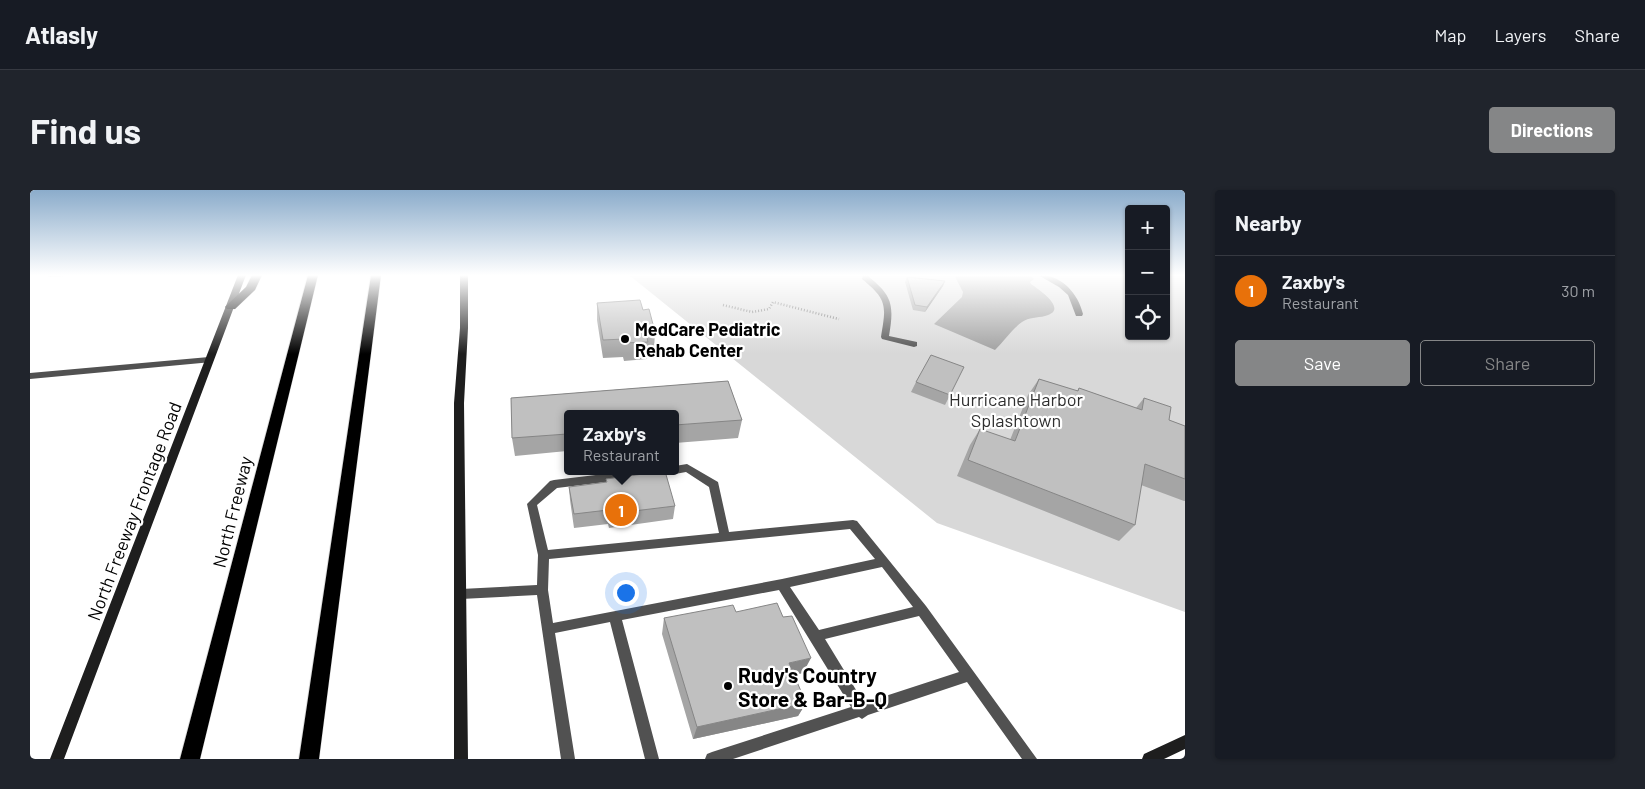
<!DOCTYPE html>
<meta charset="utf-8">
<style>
body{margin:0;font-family:Barlow,sans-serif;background:#20242c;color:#f1f3f6}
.controls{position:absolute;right:15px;top:15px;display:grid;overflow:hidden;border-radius:5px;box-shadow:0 1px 4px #0004}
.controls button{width:45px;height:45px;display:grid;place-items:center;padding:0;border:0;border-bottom:1px solid #363941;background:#171b24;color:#f1f3f6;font:25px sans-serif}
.you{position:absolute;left:595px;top:402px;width:18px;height:18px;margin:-12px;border:4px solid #fff;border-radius:50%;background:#1a73e8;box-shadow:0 0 0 8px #1a73e833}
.badge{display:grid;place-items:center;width:32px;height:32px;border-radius:50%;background:#858687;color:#fff;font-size:16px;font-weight:700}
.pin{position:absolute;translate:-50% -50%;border:2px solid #fff;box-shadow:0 1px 5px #0006}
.popup{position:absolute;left:534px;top:220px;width:115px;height:65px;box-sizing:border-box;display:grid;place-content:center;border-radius:5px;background:#171b24;filter:drop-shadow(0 1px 4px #0005);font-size:16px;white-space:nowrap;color:#9ea1a6}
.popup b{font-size:19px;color:#f1f3f6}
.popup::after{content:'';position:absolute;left:50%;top:100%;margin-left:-10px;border:10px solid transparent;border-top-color:#171b24}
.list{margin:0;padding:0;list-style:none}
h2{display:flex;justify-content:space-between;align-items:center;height:65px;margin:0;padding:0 20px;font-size:21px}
h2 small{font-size:16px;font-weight:400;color:#9ea1a6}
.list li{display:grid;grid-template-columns:32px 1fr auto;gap:15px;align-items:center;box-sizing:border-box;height:70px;padding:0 20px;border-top:1px solid #363941}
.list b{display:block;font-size:19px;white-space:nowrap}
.list p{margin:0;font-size:16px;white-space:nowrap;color:#9ea1a6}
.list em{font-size:16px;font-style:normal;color:#9ea1a6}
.actions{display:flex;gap:10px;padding:15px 20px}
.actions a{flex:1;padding:11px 0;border:1px solid #858687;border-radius:5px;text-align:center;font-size:18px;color:#858687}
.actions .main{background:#858687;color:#fff}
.icon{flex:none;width:28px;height:28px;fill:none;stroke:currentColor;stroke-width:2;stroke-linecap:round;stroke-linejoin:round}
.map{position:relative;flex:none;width:1155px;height:569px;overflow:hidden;border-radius:5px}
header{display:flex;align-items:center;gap:30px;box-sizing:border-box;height:70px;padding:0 25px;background:#171b24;border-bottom:1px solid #363941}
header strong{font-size:24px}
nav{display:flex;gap:28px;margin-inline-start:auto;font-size:18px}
.intro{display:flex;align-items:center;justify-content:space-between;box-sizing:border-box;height:120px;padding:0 30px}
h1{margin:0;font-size:35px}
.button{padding:12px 22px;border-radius:5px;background:#858687;color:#fff;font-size:18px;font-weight:700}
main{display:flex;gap:30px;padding:0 30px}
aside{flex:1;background:#171b24;border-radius:5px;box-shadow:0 1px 4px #0004}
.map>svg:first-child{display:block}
</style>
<header>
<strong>Atlasly</strong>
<nav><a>Map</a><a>Layers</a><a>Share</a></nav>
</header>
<div class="intro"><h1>Find us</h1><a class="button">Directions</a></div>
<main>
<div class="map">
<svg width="1155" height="569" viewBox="0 0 1155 569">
<rect width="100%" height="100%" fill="#fff"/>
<path fill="#d8d8d8" d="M 599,85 L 1099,85 L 1099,146 L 1136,146 L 1136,85 L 1155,85 L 1155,422 L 907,333 Z"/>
<path fill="#9f9f9f" d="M 924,85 L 1001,85 L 1004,89 L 1000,92 L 1001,94 C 1008,99 1040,120 1015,126 C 1007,128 999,127 992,132 C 982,139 974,151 965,160 L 904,134 L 932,107 L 933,102 Z"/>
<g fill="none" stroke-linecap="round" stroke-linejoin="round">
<g stroke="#dbdbdb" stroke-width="1">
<path id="motorway" d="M 222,85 L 232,85 L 225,100 L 205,119 L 197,119 L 195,117 L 197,115 L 216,97 Z
M 278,85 L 288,85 L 170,569 L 150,569 Z
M 341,85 L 351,85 L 289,569 L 269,569 Z"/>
</g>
<path stroke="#737373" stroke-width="2.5" stroke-dasharray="1 2" stroke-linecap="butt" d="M 693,115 L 722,122 L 739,119 L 743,112 L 809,129"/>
<path fill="#515151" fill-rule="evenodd" d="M 179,167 L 183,170 L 182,172 L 0,189 L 0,183 Z
M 657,274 L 688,292 L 699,342 L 823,330 L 827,331 L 896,416 L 1007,569 L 992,569 L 937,492 L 838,525 L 832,529 L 829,527 L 703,569 L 675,569 L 677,564 L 682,562 L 821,517 L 749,400 L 592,430 L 629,569 L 615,569 L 580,432 L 525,443 L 545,569 L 531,569 L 507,405 L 431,409 L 427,408 L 425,404 L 427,400 L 431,399 L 507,395 L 508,365 L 497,314 L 520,291 L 524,290 L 599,281 L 638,281 L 633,285 L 527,298 L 507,315 L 518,360 L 689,343 L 679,297 L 656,282 L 645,284 L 641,281 L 645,281 L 645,276 ZM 820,339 L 845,369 L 752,389 L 523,433 L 518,400 L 519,369 ZM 852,377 L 883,417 L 789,440 L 760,397 ZM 889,426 L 929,482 L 834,513 L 795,449 Z"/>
<path fill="#515151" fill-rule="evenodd" d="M 833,85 L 839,85 L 839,87 C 863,106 864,116 859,146 L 887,152 L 887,156 L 884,157 L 852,149 L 851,147 C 856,116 858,110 832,89 Z
M 1008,85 C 1031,84 1048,103 1053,124 L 1052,126 L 1046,126 L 1038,105 L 1029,97 Z"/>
<path fill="#1e1e1e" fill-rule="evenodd" d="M 208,85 L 216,85 L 34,569 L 20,569 Z
M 430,85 L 438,85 L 438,138 L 434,213 L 438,569 L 424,569 L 424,213 L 430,138 Z
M 1155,545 L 1155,559 L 1134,569 L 1112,569 L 1114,564 Z"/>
<use href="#motorway" fill="#000" fill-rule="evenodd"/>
</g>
<path fill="#a5a5a5" d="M 17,85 L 53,85 L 19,87 Z
M 877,87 L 915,91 L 913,96 L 895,122 L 883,120 L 875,92 Z
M 567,113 L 613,120 L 625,142 L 624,160 L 618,160 L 617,169 L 594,171 L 593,167 L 573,168 L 567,130 Z
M 1009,189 L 1047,201 L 1049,198 L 1106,218 L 1114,208 L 1139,230 L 1155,236 L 1155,311 L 1154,311 L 1111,295 L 1105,335 L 1089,351 L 927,286 L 940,255 L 950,239 L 980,250 L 998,205 Z
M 698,191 L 712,230 L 708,248 L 645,253 L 645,224 L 537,224 L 537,261 L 485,266 L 482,248 L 481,208 Z
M 886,192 L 920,205 L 915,215 L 881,202 Z
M 576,289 L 645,316 L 643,329 L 579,338 L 578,334 L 544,338 L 540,310 L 539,297 L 576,292 Z
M 706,422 L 773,483 L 764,485 L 776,513 L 768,526 L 663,549 L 632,444 L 634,428 Z"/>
<path fill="#868686" d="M 915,91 L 913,96 L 895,122 L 897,117 Z
M 781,468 L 773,483 L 752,487 L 759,473 Z
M 776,513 L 768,526 L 663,549 L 667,537 Z"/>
<path fill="#c0c0c0" stroke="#868686" d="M 877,87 L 915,91 L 897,117 L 885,115 Z
M 610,110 L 613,120 L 619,119 L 625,142 L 616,143 L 618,152 L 595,153 L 594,149 L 573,150 L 567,113 Z
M 901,165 L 934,177 L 920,205 L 886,192 Z
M 1009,189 L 1048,201 L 1049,198 L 1112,220 L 1114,208 L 1141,217 L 1139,230 L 1155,236 L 1155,289 L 1115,274 L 1105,335 L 938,270 L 950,239 L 985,251 Z
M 698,191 L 712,230 L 645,235 L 645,224 L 537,224 L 537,244 L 482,248 L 481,208 Z
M 635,281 L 645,316 L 579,324 L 578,320 L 544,324 L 539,297 L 577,292 L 576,289 Z
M 747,413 L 753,427 L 762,426 L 781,468 L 759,473 L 776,513 L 667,537 L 634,428 L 703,415 L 706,422 Z"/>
<linearGradient id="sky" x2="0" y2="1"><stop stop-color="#8baccb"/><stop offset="0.52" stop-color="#fff"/><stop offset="1" stop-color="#fff" stop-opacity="0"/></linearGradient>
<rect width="1155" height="164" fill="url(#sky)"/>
<g fill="#000" stroke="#fff" stroke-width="2">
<circle cx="595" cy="149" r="5"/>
<circle cx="698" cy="496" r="5"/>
</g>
<g text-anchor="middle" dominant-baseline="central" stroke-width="4.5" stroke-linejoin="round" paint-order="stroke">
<g font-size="18" font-weight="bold" fill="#000" stroke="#fff" text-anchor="start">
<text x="605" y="139">MedCare Pediatric<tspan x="605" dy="21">Rehab Center</tspan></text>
</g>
<g font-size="18" fill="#2f2f2f" stroke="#fff">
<text x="986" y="209">Hurricane Harbor<tspan x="986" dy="21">Splashtown</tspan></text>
</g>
<g font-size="18" fill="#000" stroke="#fff">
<text transform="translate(104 321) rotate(-69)">North Freeway Frontage Road</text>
<text transform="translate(202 322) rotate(-76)">North Freeway</text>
</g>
<g font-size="21" font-weight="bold" fill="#000" stroke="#fff" text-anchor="start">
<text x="708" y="484">Rudy's Country<tspan x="708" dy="24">Store &amp; Bar-B-Q</tspan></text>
</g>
</g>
</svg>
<div class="controls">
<button>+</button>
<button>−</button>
<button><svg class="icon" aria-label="locate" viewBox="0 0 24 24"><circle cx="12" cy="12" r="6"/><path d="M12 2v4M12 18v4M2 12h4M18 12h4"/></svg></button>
</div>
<div class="you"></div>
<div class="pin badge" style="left:591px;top:320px;background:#e8710a">1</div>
<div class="popup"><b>Zaxby's</b>Restaurant</div>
</div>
<aside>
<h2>Nearby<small></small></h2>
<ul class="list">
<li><span class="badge" style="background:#e8710a">1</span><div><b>Zaxby's</b><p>Restaurant</p></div><em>30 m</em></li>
</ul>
<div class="actions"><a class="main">Save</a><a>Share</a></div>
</aside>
</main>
